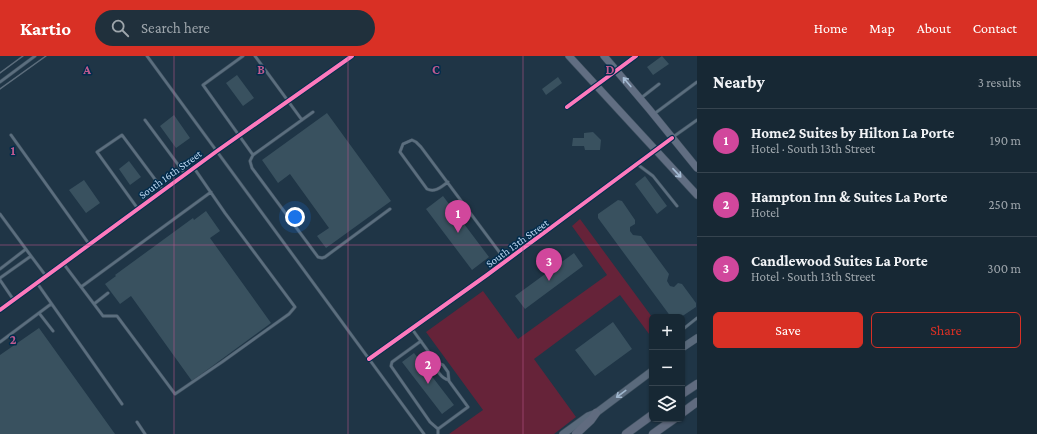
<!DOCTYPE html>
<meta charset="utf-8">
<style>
body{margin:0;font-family:"Crimson Pro",serif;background:#20303c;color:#f1f3f6}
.controls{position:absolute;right:12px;bottom:12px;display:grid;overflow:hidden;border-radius:6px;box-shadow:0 1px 3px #0004}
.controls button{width:36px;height:36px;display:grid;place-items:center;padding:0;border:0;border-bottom:1px solid #36444f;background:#172834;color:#f1f3f6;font:20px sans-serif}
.you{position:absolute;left:295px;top:161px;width:14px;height:14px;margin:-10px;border:3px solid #fff;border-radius:50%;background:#1a73e8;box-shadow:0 0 0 6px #1a73e833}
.badge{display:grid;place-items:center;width:26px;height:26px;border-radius:50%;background:#d93025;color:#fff;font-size:13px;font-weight:700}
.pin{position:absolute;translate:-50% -33px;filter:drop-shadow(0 1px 2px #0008)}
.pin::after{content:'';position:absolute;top:21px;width:14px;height:12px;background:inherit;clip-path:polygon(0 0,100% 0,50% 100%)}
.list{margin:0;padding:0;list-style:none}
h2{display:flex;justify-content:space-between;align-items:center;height:52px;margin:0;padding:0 16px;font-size:17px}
h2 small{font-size:13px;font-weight:400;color:#9ea6ac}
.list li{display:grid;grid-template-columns:26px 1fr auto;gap:12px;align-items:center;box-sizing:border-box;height:64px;padding:0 16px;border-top:1px solid #36444f}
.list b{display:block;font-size:15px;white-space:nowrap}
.list p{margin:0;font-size:13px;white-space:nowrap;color:#9ea6ac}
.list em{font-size:13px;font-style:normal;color:#9ea6ac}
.actions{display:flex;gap:8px;padding:12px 16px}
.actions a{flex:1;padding:9px 0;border:1px solid #d93025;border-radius:6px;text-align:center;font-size:14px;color:#d93025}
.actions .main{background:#d93025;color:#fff}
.icon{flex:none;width:22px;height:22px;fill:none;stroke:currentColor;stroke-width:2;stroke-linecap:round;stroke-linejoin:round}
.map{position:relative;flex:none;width:697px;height:378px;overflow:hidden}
header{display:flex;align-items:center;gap:24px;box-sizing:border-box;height:56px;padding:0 20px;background:#d93025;color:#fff}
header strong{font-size:19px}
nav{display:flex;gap:22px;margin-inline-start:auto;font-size:14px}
.search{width:280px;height:36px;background:#20303c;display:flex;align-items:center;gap:10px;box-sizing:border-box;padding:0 14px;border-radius:22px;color:#9ea6ac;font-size:15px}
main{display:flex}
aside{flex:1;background:#172834}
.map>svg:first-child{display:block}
</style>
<header>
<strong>Kartio</strong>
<div class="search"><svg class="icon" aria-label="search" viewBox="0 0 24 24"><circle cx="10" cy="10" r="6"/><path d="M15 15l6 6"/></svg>Search here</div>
<nav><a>Home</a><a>Map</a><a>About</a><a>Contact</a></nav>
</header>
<main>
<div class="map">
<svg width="697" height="378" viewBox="0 0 697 378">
<rect width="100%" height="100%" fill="#1f3546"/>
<path fill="#662339" d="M 580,163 L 652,261 L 652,282 L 620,239 L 534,303 L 576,361 L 554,378 L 449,378 L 483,354 L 426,276 L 483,235 L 518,283 L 607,219 L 572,170 Z"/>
<path fill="#39515f" d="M 662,0 L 669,8 L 653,19 L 647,11 Z
M 237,19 L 254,42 L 243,50 L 226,27 Z
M 558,21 L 562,27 L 546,39 L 542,33 Z
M 327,57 L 391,145 L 326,192 L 317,180 L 329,172 L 290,118 L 278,127 L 262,104 Z
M 174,59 L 190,82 L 176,92 L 160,70 Z
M 593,76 L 601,84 L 600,94 L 585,94 L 584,90 L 572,90 L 573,82 L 584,82 L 584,77 Z
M 129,105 L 141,121 L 130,129 L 119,113 Z
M 645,120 L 667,150 L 657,158 L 635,128 Z
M 84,124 L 100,147 L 86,157 L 69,134 Z
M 443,140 L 489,201 L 472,214 L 426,153 Z
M 618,144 L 622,145 L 635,164 L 635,168 L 630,171 L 630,175 L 633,179 L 641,180 L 669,218 L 667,225 L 670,230 L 674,231 L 678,227 L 682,228 L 696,247 L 696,251 L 681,261 L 671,261 L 598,162 L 598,158 Z
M 206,155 L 220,175 L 210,182 L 271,267 L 192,325 L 131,240 L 120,248 L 105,228 L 116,220 L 115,219 L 193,162 L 194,164 Z
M 574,197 L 583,210 L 525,253 L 515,240 Z
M 613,266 L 632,293 L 595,320 L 575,294 Z
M 39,272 L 115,378 L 0,378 L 0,299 Z
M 414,297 L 454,349 L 442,358 L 402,306 Z"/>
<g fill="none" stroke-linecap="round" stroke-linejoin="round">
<g stroke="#3f5160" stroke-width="3.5">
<path id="lane" d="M 147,0 L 424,378
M 243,0 L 203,29 L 253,99 L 250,105 L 252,112 L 318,201 L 322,202 L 325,201 L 390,153
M 255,0 L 302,64
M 0,26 L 35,0
M 641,42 L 659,28
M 654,58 L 697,26
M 145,64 L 185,118
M 11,79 L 89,188
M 673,81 L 697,64
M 253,99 L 313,56
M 637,108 L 653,120 L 677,150
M 448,126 C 441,131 435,137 427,133 L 400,96 L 403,88 L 412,84 L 416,86 L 421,91 L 506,205
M 138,153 L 97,96 L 122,79 L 163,134
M 0,158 L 31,200
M 63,207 L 103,260 L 117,260 L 175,338 L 222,306 L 289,258 L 295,251 L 225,157 L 194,112
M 0,213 L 26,193
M 0,222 L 31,200 L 46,220
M 0,224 L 13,243
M 37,227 L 122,348
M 81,231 L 211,136
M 94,248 L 108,237
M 39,257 L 53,275
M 412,273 L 436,306 L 443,309 L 448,316 L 449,325 L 468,351 L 438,373
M 682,274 L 697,262
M 421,285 L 392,306 L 391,310 L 430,366 L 438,373 L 438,378
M 0,286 L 51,248
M 436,306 C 434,313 442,323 449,324
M 137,366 L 145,378"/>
</g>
<g stroke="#3f5160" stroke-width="5.5">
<path id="street" d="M 567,51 L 636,0
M 0,254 L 217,95 L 352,0
M 369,303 L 487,219 L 672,82"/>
</g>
<g stroke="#3f5160" stroke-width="8">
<path id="secondary" d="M 682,292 L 697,282
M 563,378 L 588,360 L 596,357 L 652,315"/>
</g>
<g stroke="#3f5160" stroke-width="8">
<path id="primary" d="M 569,0 L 697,139
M 604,0 L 649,53 L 697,112"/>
</g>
<g stroke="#3f5160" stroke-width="9">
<path id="highway" d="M 682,338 L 697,328
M 682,357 L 697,346
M 576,378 L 591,364 L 596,357
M 626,378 L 652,359
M 653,378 L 674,363"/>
</g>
<use href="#lane" stroke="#5b6e7e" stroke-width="2.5"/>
<use href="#street" stroke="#5b6e7e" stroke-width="4.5"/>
<use href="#secondary" stroke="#5a6a7c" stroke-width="7"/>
<use href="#primary" stroke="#616e82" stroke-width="7"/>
<use href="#highway" stroke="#606b7f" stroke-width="8"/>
<path stroke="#5c6d7c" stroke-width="1.5" d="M 0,17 L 23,0
M 0,33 L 46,0"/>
<g stroke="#022c4c" stroke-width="6">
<path id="cycleway" d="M 567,51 L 636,0
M 0,254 L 217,95 L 352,0
M 369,303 L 487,219 L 672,82"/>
</g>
<use href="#cycleway" stroke="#fd7abc" stroke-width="4"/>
</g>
<defs><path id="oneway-shaft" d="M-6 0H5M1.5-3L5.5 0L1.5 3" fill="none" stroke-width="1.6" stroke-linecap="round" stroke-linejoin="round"/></defs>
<g stroke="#a5bcd4">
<use href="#oneway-shaft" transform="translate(627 26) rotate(-130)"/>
<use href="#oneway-shaft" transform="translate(677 117) rotate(47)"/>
</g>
<use stroke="#9fb6cd" href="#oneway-shaft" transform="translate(621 338) rotate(143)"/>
<path fill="none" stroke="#c05a8f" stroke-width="1" stroke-opacity="0.55" d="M 174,0 L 174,378M 348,0 L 348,378M 523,0 L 523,378M 0,189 L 697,189"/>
<g text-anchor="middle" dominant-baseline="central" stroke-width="3" stroke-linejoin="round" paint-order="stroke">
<g font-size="11" fill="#bcd6f0" stroke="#022c4c">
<text transform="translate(170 118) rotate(-36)">South 16th Street</text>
<text transform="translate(517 187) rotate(-36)">South 13th Street</text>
</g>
</g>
<g font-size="13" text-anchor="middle" font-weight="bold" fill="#c05a8f" stroke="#022c4c" stroke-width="3" stroke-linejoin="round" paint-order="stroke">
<text x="87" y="18">A</text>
<text x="261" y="18">B</text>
<text x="436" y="18">C</text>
<text x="610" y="18">D</text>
<text x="13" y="99">1</text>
<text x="13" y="288">2</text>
</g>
</svg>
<div class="controls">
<button>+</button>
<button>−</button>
<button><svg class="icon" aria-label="layers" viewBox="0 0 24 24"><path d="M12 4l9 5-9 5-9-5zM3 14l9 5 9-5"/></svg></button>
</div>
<div class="you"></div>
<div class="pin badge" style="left:458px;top:177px;background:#d1479c">1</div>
<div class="pin badge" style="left:428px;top:328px;background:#d1479c">2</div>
<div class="pin badge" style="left:549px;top:225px;background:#d1479c">3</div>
</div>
<aside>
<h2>Nearby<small>3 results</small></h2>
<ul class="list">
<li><span class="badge" style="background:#d1479c">1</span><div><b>Home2 Suites by Hilton La Porte</b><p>Hotel · South 13th Street</p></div><em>190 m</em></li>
<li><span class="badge" style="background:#d1479c">2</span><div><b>Hampton Inn &amp; Suites La Porte</b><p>Hotel</p></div><em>250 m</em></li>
<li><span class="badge" style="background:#d1479c">3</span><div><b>Candlewood Suites La Porte</b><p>Hotel · South 13th Street</p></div><em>300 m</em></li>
</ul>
<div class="actions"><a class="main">Save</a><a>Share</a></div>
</aside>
</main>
